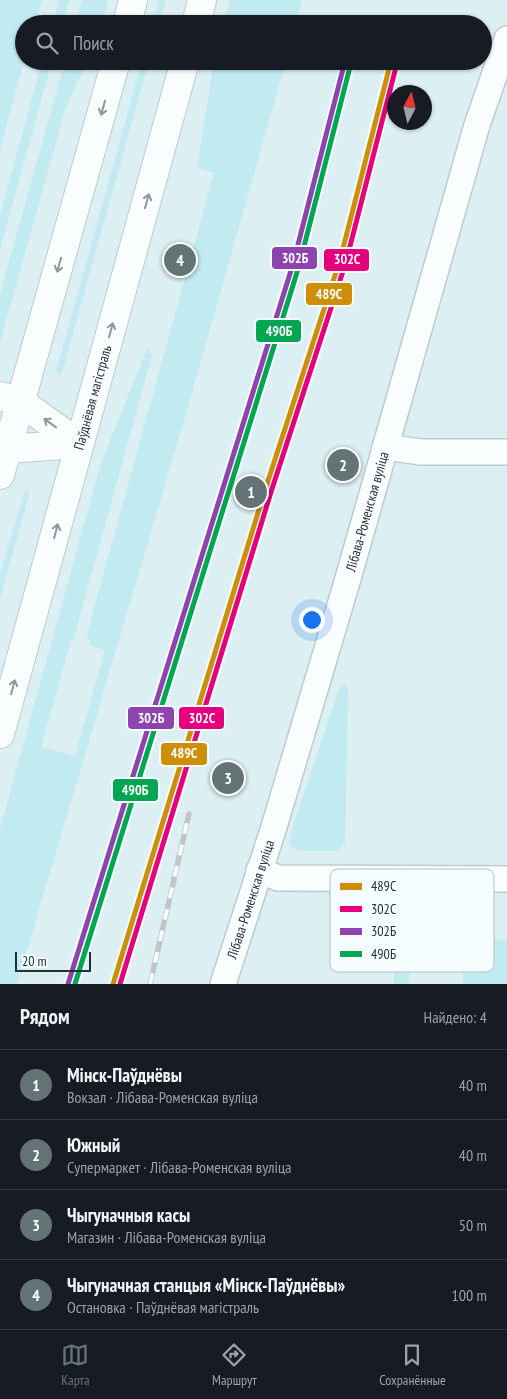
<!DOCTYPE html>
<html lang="ru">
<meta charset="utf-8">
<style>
body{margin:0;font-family:"PT Sans Narrow",sans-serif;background:#20242c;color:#f1f3f6}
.compass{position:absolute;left:387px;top:85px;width:45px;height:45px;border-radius:50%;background:#171b24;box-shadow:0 1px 4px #0004;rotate:7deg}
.scale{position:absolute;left:15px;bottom:12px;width:76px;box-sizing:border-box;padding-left:5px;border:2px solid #243134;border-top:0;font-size:14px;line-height:18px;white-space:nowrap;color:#243134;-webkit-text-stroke:4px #f5fcfd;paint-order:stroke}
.you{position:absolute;left:311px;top:619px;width:18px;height:18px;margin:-12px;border:4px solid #fff;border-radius:50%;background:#1a73e8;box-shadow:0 0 0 8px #1a73e833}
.badge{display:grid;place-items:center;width:32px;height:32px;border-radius:50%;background:#647476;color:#fff;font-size:16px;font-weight:700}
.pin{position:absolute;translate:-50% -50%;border:2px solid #fff;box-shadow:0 1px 5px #0006}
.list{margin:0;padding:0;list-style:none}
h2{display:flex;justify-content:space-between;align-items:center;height:65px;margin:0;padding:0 20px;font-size:21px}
h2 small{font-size:16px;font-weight:400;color:#9ea1a6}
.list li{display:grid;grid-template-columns:32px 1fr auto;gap:15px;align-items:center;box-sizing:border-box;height:70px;padding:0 20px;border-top:1px solid #363941}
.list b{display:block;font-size:19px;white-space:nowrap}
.list p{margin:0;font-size:16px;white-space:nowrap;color:#9ea1a6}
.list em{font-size:16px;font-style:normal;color:#9ea1a6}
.icon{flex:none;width:28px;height:28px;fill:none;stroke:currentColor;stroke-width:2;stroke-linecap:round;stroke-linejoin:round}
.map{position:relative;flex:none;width:507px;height:984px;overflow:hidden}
.search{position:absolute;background:#171b24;box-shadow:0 1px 4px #0004;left:15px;right:15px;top:15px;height:55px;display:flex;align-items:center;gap:12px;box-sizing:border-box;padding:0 18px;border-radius:28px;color:#9ea1a6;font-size:19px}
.sheet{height:345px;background:#171b24}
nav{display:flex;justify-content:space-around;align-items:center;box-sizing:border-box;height:70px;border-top:1px solid #363941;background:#171b24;font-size:14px;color:#9ea1a6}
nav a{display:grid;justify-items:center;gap:2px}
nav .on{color:#647476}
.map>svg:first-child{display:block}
</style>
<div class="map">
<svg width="507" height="984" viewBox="0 0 507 984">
<rect width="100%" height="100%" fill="#dceff2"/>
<path fill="#c1eaf1" d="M 0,0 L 42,0 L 35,24 L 24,24 L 24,61 L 0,149 Z
M 59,0 L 69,0 L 63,24 L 53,24 Z
M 82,0 L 108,0 L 102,24 L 76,24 Z
M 159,0 L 166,0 L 159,24 L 152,24 Z
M 230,0 L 302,0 L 296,24 L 223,24 Z
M 42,61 L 52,61 L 0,249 L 0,216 Z
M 65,61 L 87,61 L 66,107 L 0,342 L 0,294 Z
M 142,61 L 149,61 L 62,373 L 59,375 L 56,372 Z
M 214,61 L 286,61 L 183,424 L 17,984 L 0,984 L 0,829 L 101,463 L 147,349 L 152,355 L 73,641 L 71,640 L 41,747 L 75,756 L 105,650 L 91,646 L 87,634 L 214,173 L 197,168 Z
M 25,490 L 28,491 L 29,495 L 0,599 L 0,574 Z
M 346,684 L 348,692 L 345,843 L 339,851 L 299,851 L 289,845 L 292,829 L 339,689 L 341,685 Z
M 465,909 C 458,927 450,924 436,932 C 417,942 410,963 408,984 L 394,984 L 395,912 Z
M 463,939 L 507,940 L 507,984 L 463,984 Z"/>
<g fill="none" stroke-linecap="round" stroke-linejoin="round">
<g stroke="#bdcbce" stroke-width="28">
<g id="minor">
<path d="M 385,447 L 421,452 L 507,452"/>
<path d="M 259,870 L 278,878 L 507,879"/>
<path id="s1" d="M 223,984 L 274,827 L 347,582 L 477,125 L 507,39"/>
</g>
</g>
<g stroke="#bdcbce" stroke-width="30">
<g id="major">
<path d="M 127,24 L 133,0"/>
<path d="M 196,24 L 202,0"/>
<path d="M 0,396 L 21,402 L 79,444"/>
<path d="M 0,447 L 7,449 L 79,444"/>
<path d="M 0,475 L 116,61"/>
<path id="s2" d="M 0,734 L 185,61"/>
</g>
</g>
<use href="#minor" stroke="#fafdfd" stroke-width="25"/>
<use href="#major" stroke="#fafdfd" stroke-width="28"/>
<g stroke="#c0c4c6" stroke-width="5.5">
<path id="rail" d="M 150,984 L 189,814"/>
</g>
<use href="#rail" stroke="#f5fcfd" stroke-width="4" stroke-dasharray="11" stroke-linecap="butt"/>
<g stroke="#f5fcfd" stroke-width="9">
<path id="rail-1" d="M 113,984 L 265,490 L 340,260 L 391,61"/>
</g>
<g stroke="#f5fcfd" stroke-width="9">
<path id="rail-2" d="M 120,984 L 271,492 L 346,262 L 397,63"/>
</g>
<g stroke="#f5fcfd" stroke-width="9">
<path id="rail-3" d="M 68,984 L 293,264 L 345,61"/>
</g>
<g stroke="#f5fcfd" stroke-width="9">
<path id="rail-4" d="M 75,984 L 299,266 L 351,63"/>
</g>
<use href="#rail-1" stroke="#cd8f0a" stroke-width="5"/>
<use href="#rail-2" stroke="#e5007d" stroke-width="5"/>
<use href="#rail-3" stroke="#8e44ad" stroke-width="5"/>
<use href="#rail-4" stroke="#00a651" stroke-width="5"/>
</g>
<defs><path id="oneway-shaft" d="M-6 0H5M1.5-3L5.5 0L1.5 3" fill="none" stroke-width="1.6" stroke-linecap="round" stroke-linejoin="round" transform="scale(1.25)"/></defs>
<g stroke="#8f9798">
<use href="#oneway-shaft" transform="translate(103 108) rotate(106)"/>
<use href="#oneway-shaft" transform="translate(147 201) rotate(-74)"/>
<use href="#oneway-shaft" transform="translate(59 265) rotate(106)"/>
<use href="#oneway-shaft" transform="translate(111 330) rotate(-75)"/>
<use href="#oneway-shaft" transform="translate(50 423) rotate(-144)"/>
<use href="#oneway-shaft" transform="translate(56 531) rotate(-75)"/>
<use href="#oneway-shaft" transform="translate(13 687) rotate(-75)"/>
</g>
<g text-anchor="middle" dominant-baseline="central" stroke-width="4.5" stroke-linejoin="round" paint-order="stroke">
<g font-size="14" fill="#243134" stroke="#f5fcfd">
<text stroke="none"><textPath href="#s2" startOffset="349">Паўднёвая магістраль</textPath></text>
<text stroke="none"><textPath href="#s1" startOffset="494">Лібава-Роменская вуліца</textPath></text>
<text stroke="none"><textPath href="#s1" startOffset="89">Лібава-Роменская вуліца</textPath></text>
</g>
</g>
<rect x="330" y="869" width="164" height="103" rx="8" fill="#f5fcfd" stroke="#b6bfc1" stroke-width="1"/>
<rect x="340" y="883" width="22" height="7" fill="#cd8f0a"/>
<rect x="340" y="906" width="22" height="6" fill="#e5007d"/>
<rect x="340" y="928" width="22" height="7" fill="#8e44ad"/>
<rect x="340" y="951" width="22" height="6" fill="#00a651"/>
<g font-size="14" fill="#243134">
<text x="371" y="891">489С</text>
<text x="371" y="914">302С</text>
<text x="371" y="936">302Б</text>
<text x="371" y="959">490Б</text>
</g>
<g stroke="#f5fcfd" stroke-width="2">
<rect x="271" y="246" width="47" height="24" rx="5" fill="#8e44ad"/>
<rect x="323" y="248" width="47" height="24" rx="5" fill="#e5007d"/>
<rect x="305" y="282" width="48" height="24" rx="5" fill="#cd8f0a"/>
<rect x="255" y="319" width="47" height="24" rx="5" fill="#00a651"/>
<rect x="127" y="706" width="48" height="24" rx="5" fill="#8e44ad"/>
<rect x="178" y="706" width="47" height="24" rx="5" fill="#e5007d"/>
<rect x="160" y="742" width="48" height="24" rx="5" fill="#cd8f0a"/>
<rect x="112" y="778" width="47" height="24" rx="5" fill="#00a651"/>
</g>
<g font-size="14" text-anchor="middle" font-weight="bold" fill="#fff">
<text x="295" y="263">302Б</text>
<text x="347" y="264">302С</text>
<text x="329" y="299">489С</text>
<text x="279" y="336">490Б</text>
<text x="151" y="723">302Б</text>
<text x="202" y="723">302С</text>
<text x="184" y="758">489С</text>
<text x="135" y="795">490Б</text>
</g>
</svg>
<svg class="compass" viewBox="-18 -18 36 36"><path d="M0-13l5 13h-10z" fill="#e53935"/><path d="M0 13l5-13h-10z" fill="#9ea1a6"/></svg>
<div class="scale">20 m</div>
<div class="you"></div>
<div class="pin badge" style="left:251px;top:492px">1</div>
<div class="pin badge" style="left:343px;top:465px">2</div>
<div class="pin badge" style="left:228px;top:778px">3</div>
<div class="pin badge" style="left:180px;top:260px">4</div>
<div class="search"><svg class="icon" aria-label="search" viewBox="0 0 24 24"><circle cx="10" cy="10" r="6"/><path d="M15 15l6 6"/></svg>Поиск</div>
</div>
<section class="sheet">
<h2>Рядом<small>Найдено: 4</small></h2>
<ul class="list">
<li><span class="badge">1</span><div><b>Мінск-Паўднёвы</b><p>Вокзал · Лібава-Роменская вуліца</p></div><em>40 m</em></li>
<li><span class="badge">2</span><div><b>Южный</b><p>Супермаркет · Лібава-Роменская вуліца</p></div><em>40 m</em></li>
<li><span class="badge">3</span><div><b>Чыгуначныя касы</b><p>Магазин · Лібава-Роменская вуліца</p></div><em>50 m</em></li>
<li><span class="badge">4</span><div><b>Чыгуначная станцыя «Мінск-Паўднёвы»</b><p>Остановка · Паўднёвая магістраль</p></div><em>100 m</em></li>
</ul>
</section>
<nav>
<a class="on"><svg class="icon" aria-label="map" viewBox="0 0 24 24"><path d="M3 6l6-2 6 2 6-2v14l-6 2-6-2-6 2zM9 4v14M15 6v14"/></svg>Карта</a>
<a><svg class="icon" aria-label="directions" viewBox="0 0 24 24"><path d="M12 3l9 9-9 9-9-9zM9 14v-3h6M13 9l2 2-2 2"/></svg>Маршрут</a>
<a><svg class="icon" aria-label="saved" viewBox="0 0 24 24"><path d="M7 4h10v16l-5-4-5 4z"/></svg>Сохранённые</a>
</nav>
